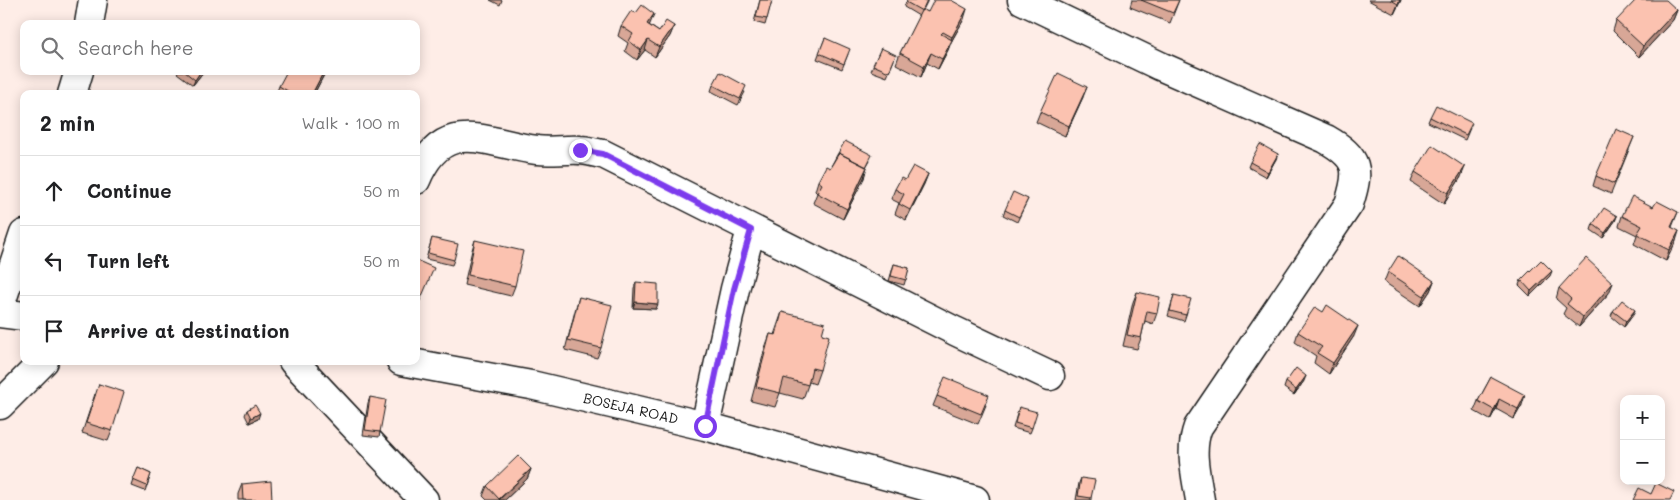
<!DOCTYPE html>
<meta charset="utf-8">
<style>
body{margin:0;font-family:Mali,sans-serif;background:#f6f6f6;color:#202124}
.controls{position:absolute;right:15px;bottom:15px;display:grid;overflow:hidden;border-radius:10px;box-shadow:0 2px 12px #0003}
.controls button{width:45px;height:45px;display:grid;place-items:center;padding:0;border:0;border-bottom:1px solid #e0e0e0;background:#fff;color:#202124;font:25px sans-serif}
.stop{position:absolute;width:15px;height:15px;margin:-11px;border:4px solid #7c3aed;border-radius:50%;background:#fff}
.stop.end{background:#7c3aed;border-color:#fff;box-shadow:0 1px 5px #0008}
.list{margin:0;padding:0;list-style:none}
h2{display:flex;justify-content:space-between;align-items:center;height:65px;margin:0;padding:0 20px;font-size:21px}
h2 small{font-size:16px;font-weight:400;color:#757577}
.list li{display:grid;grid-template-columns:32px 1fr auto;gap:15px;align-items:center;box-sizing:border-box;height:70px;padding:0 20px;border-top:1px solid #e0e0e0}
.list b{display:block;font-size:19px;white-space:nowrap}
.list em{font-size:16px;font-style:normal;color:#757577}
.icon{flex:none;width:28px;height:28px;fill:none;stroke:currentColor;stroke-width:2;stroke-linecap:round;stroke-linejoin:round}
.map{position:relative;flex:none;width:1680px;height:500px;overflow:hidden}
.search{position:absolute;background:#fff;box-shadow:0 2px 12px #0003;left:20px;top:20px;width:400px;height:55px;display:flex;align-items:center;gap:12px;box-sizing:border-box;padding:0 18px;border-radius:10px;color:#757577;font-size:19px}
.panel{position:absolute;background:#fff;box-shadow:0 2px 12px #0003;left:20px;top:90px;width:400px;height:275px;border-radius:10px}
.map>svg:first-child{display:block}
</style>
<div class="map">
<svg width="1680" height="500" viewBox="0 0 1680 500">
<rect width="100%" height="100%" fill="#feede7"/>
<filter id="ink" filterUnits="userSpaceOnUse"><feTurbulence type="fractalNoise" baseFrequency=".02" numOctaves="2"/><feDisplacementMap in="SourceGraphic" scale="10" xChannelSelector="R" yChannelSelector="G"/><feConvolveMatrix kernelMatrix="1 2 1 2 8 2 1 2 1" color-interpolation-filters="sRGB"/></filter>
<g filter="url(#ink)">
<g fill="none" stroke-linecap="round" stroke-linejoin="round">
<g stroke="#1c1c1c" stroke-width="31">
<path id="minor" d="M 1022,0 L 1160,66 L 1326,139 C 1359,158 1360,169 1349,204 L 1198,427 C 1189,451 1196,475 1200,500
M 89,24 L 93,0
M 72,94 L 79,71
M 416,180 C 444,113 486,144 537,150 C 551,152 566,149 580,150 C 587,150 595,153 603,154 L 955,331 L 1050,376
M 0,306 L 24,234
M 0,313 L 24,316
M 293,361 L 424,500
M 401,361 L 531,385 L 705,426 L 975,500
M 0,405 L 44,361
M 705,426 L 735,289 L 751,230"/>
</g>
<use href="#minor" stroke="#fff" stroke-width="28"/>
</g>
<path fill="#d8a797" stroke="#1c1c1c" d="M 490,0 L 502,0 L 500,5 Z
M 760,0 L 772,0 L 765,25 L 754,22 Z
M 928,0 L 923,10 L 928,12 L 964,19 L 951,42 L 948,50 L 938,69 L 927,63 L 921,77 L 896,64 L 900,53 L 919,16 L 904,7 L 906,2 Z
M 1132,0 L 1179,0 L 1170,23 L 1130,7 Z
M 1368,0 L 1401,0 L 1394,14 Z
M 1677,10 L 1673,20 L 1639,57 L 1613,31 L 1616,21 Z
M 650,24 L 649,25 L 659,32 L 674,26 L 670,36 L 655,57 L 645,50 L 637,60 L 625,51 L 628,43 L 618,36 L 621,26 Z
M 825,38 L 848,54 L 842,69 L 817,59 Z
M 881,48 L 894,60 L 887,77 L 871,71 Z
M 178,71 L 204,71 L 193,85 L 177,73 Z
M 326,71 L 314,94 L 276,94 L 279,86 Z
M 713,85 L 745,92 L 738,105 L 711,91 Z
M 1083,97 L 1065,136 L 1036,122 L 1040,112 Z
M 1430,117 L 1470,128 L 1465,140 L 1428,122 Z
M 1634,137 L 1611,194 L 1593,186 L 1596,176 Z
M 1278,154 L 1276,159 L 1266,177 L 1248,167 L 1250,162 Z
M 837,155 L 870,160 L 866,167 L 864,178 L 843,219 L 813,203 L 817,193 L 815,191 L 818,181 L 830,168 Z
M 1415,172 L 1461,177 L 1444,204 L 1411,182 Z
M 928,174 L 924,184 L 906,220 L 895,214 L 899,203 L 891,199 L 895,189 L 905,180 Z
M 1028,199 L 1017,222 L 1003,215 L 1005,210 Z
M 1653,207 L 1678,212 L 1672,227 L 1676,241 L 1666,261 L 1634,244 L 1637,235 L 1619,226 L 1622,216 Z
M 1617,216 L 1615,221 L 1603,238 L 1591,230 L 1593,224 Z
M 432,238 L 454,260 L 452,265 L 426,259 Z
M 475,240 L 515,286 L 511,296 L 464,285 L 472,250 Z
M 894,264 L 909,268 L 904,285 L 889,281 Z
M 1388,272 L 1434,281 L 1430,291 L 1420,306 L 1384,282 Z
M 1550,276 L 1530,296 L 1519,285 L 1521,280 Z
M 636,282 L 656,309 L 633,308 L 634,288 Z
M 1559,288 L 1609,293 L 1579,327 L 1563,314 L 1566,308 L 1556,299 Z
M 1137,292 L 1157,313 L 1153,324 L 1145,321 L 1141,338 L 1137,349 L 1123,346 L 1133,302 Z
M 1174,295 L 1186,315 L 1184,321 L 1168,316 Z
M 579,297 L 601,348 L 597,358 L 565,350 L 576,307 Z
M 1613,311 L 1633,315 L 1624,327 L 1611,316 Z
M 782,312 L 822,334 L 820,370 L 815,384 L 809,382 L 803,399 L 780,393 L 775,407 L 751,401 L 765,348 L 770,334 L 774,335 Z
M 1298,332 L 1354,336 L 1329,374 L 1314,363 L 1316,356 L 1295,342 Z
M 1491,377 L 1522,405 L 1514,419 L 1496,409 L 1490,420 L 1474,411 L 1478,401 Z
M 1304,381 L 1294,395 L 1284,388 L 1286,382 Z
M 95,394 L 112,431 L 108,441 L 82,433 Z
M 937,396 L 986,405 L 978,424 L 933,406 Z
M 370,397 L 380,432 L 379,437 L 363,435 L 368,403 Z
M 1019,407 L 1032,428 L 1030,433 L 1013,428 Z
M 247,410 L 258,419 L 249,423 L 245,415 Z
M 138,468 L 151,474 L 145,491 L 132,486 Z
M 531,469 L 527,479 L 505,500 L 487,500 L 483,496 L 487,486 Z
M 1081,478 L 1091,498 L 1091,500 L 1076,500 L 1079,483 Z
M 242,484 L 272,500 L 238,500 L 238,494 Z"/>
<path fill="#b0887b" stroke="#1c1c1c" d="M 1400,0 L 1401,0 L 1394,14 L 1398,4 Z
M 967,9 L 964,19 L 951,42 L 948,50 L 938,69 L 952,37 Z
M 1677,10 L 1673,20 L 1639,57 L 1643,46 Z
M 654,14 L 650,24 L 644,34 L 647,24 Z
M 674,26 L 670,36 L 655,57 L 659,47 Z
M 648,40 L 645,50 L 637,60 L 641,50 Z
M 931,53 L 927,63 L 921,77 L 924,66 Z
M 201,71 L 204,71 L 193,85 L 195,80 Z
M 324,71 L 326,71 L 314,94 L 312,94 Z
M 1087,87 L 1083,97 L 1065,136 L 1069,126 Z
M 1278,154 L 1276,159 L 1266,177 L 1268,172 Z
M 867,167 L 864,178 L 843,219 L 847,209 Z
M 1465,167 L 1461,177 L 1444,204 L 1448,193 Z
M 928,174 L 924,184 L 906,220 L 910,210 Z
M 1617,216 L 1615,221 L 1603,238 L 1605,233 Z
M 1679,231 L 1676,241 L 1666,261 L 1669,250 Z
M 1552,271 L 1550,276 L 1530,296 L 1531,291 Z
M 1434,281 L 1430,291 L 1420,306 L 1424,296 Z
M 1613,283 L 1609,293 L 1579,327 L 1583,317 Z
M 635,302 L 658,304 L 656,309 L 633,308 Z
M 1635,310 L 1633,315 L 1624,327 L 1626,321 Z
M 1358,326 L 1354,336 L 1329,374 L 1333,363 Z
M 1306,376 L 1304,381 L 1294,395 L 1296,390 Z
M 1525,395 L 1522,405 L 1514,419 L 1518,409 Z
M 1499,399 L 1496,409 L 1490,420 L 1494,410 Z
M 260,413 L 258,419 L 249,423 L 251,418 Z
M 531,469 L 527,479 L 505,500 L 499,500 Z"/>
<path fill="#fbc2b0" stroke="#1c1c1c" d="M 760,0 L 772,0 L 767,19 L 756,17 Z
M 908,0 L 927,0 L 922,11 L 906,2 Z
M 934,0 L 951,0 L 967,9 L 952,37 L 943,32 L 941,34 L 952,40 L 942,59 L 931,53 L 924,66 L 900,53 L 922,9 L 928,12 Z
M 1141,0 L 1179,0 L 1173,13 Z
M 1391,0 L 1400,0 L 1398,4 Z
M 1636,0 L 1666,0 L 1677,10 L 1643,46 L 1616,21 Z
M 642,5 L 654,14 L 647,24 L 659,32 L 666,21 L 674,26 L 659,47 L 648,40 L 641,50 L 629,41 L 633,34 L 621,26 L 631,11 L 636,13 Z
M 825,38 L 850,49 L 844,64 L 819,53 Z
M 881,48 L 896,55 L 889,72 L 873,65 Z
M 184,71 L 201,71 L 195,80 Z
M 287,71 L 324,71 L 312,94 L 293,94 L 279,86 Z
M 720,72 L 746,86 L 740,99 L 713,85 Z
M 1058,73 L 1087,87 L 1069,126 L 1040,112 Z
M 1436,105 L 1472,123 L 1466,135 L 1430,117 Z
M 1616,129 L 1634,137 L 1614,184 L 1596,176 Z
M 845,141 L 872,155 L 866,167 L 839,153 L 838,155 L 837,155 Z
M 1260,144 L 1278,154 L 1268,172 L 1250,162 Z
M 1432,145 L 1465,167 L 1448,193 L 1415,172 Z
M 839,153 L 867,167 L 847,209 L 817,193 L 822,184 L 818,181 L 826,166 L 830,168 Z
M 913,166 L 928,174 L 910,210 L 899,204 L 904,194 L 895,189 L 901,178 L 905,180 Z
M 1013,192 L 1028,199 L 1019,217 L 1005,210 Z
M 1632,196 L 1653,207 L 1657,201 L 1678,212 L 1671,227 L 1679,231 L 1669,250 L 1637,234 L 1642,226 L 1622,216 Z
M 1604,208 L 1617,216 L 1605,233 L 1593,224 Z
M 432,238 L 458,244 L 454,260 L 428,253 Z
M 475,240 L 523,251 L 515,286 L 468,275 Z
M 1398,256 L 1434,281 L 1424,296 L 1388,272 Z
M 1586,258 L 1613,283 L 1583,317 L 1567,304 L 1571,299 L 1559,288 Z
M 416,260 L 434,268 L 416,310 Z
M 1541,260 L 1552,271 L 1531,291 L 1521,280 Z
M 894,264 L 909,268 L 906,280 L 891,276 Z
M 636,282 L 658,284 L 658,304 L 635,302 Z
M 1137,292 L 1160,297 L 1157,313 L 1147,311 L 1141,338 L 1127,335 Z
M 1174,295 L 1191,299 L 1186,315 L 1170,311 Z
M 579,297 L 612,305 L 601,348 L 568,340 Z
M 1622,300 L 1635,310 L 1626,321 L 1613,311 Z
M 1327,305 L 1358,326 L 1333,363 L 1317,353 L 1322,347 L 1298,332 L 1315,307 L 1323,312 Z
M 782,312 L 825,323 L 822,334 L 829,336 L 820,370 L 812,368 L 808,385 L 784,378 L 780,393 L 756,387 L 770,334 L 776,335 Z
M 1296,368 L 1306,376 L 1296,390 L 1286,382 Z
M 945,377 L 989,395 L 981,414 L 937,396 Z
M 1491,377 L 1525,395 L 1518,409 L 1499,399 L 1494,410 L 1478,401 Z
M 99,384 L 124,392 L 112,431 L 86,423 Z
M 370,397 L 386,400 L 380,432 L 365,430 Z
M 255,405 L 260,413 L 251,418 L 247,410 Z
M 1019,407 L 1037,412 L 1032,428 L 1015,423 Z
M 518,456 L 531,469 L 499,499 L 487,486 Z
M 138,468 L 151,474 L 147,486 L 133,480 Z
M 1081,478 L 1095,480 L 1091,498 L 1078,496 Z
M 271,481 L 272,500 L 243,500 L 242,484 Z
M 1656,483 L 1674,492 L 1670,500 L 1633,500 L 1639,488 L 1651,494 Z"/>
</g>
<g fill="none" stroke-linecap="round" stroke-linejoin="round" filter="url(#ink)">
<path stroke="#7c3aed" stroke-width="6" d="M 580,150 L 603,154 L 751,230 L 734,289 L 705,426"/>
</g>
<g text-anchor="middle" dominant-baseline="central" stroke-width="4.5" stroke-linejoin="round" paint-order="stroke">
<g font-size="14" fill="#1c1c1c" stroke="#fff">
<text transform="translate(631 408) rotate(13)">BOSEJA ROAD</text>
</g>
</g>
</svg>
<div class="controls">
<button>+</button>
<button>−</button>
</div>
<div class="stop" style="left:705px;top:426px"></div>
<div class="stop end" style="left:580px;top:150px"></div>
<div class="search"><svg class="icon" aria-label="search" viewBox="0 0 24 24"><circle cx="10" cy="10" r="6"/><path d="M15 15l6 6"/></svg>Search here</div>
<section class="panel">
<h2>2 min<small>Walk · 100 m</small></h2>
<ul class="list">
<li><svg class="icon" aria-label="ahead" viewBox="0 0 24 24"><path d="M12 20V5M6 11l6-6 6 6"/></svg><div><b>Continue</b></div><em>50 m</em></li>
<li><svg class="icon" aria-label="left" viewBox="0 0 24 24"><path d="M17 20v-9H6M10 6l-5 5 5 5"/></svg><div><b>Turn left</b></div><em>50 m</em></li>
<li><svg class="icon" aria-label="arrive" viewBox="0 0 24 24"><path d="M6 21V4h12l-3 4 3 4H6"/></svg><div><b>Arrive at destination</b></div></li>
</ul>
</section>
</div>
